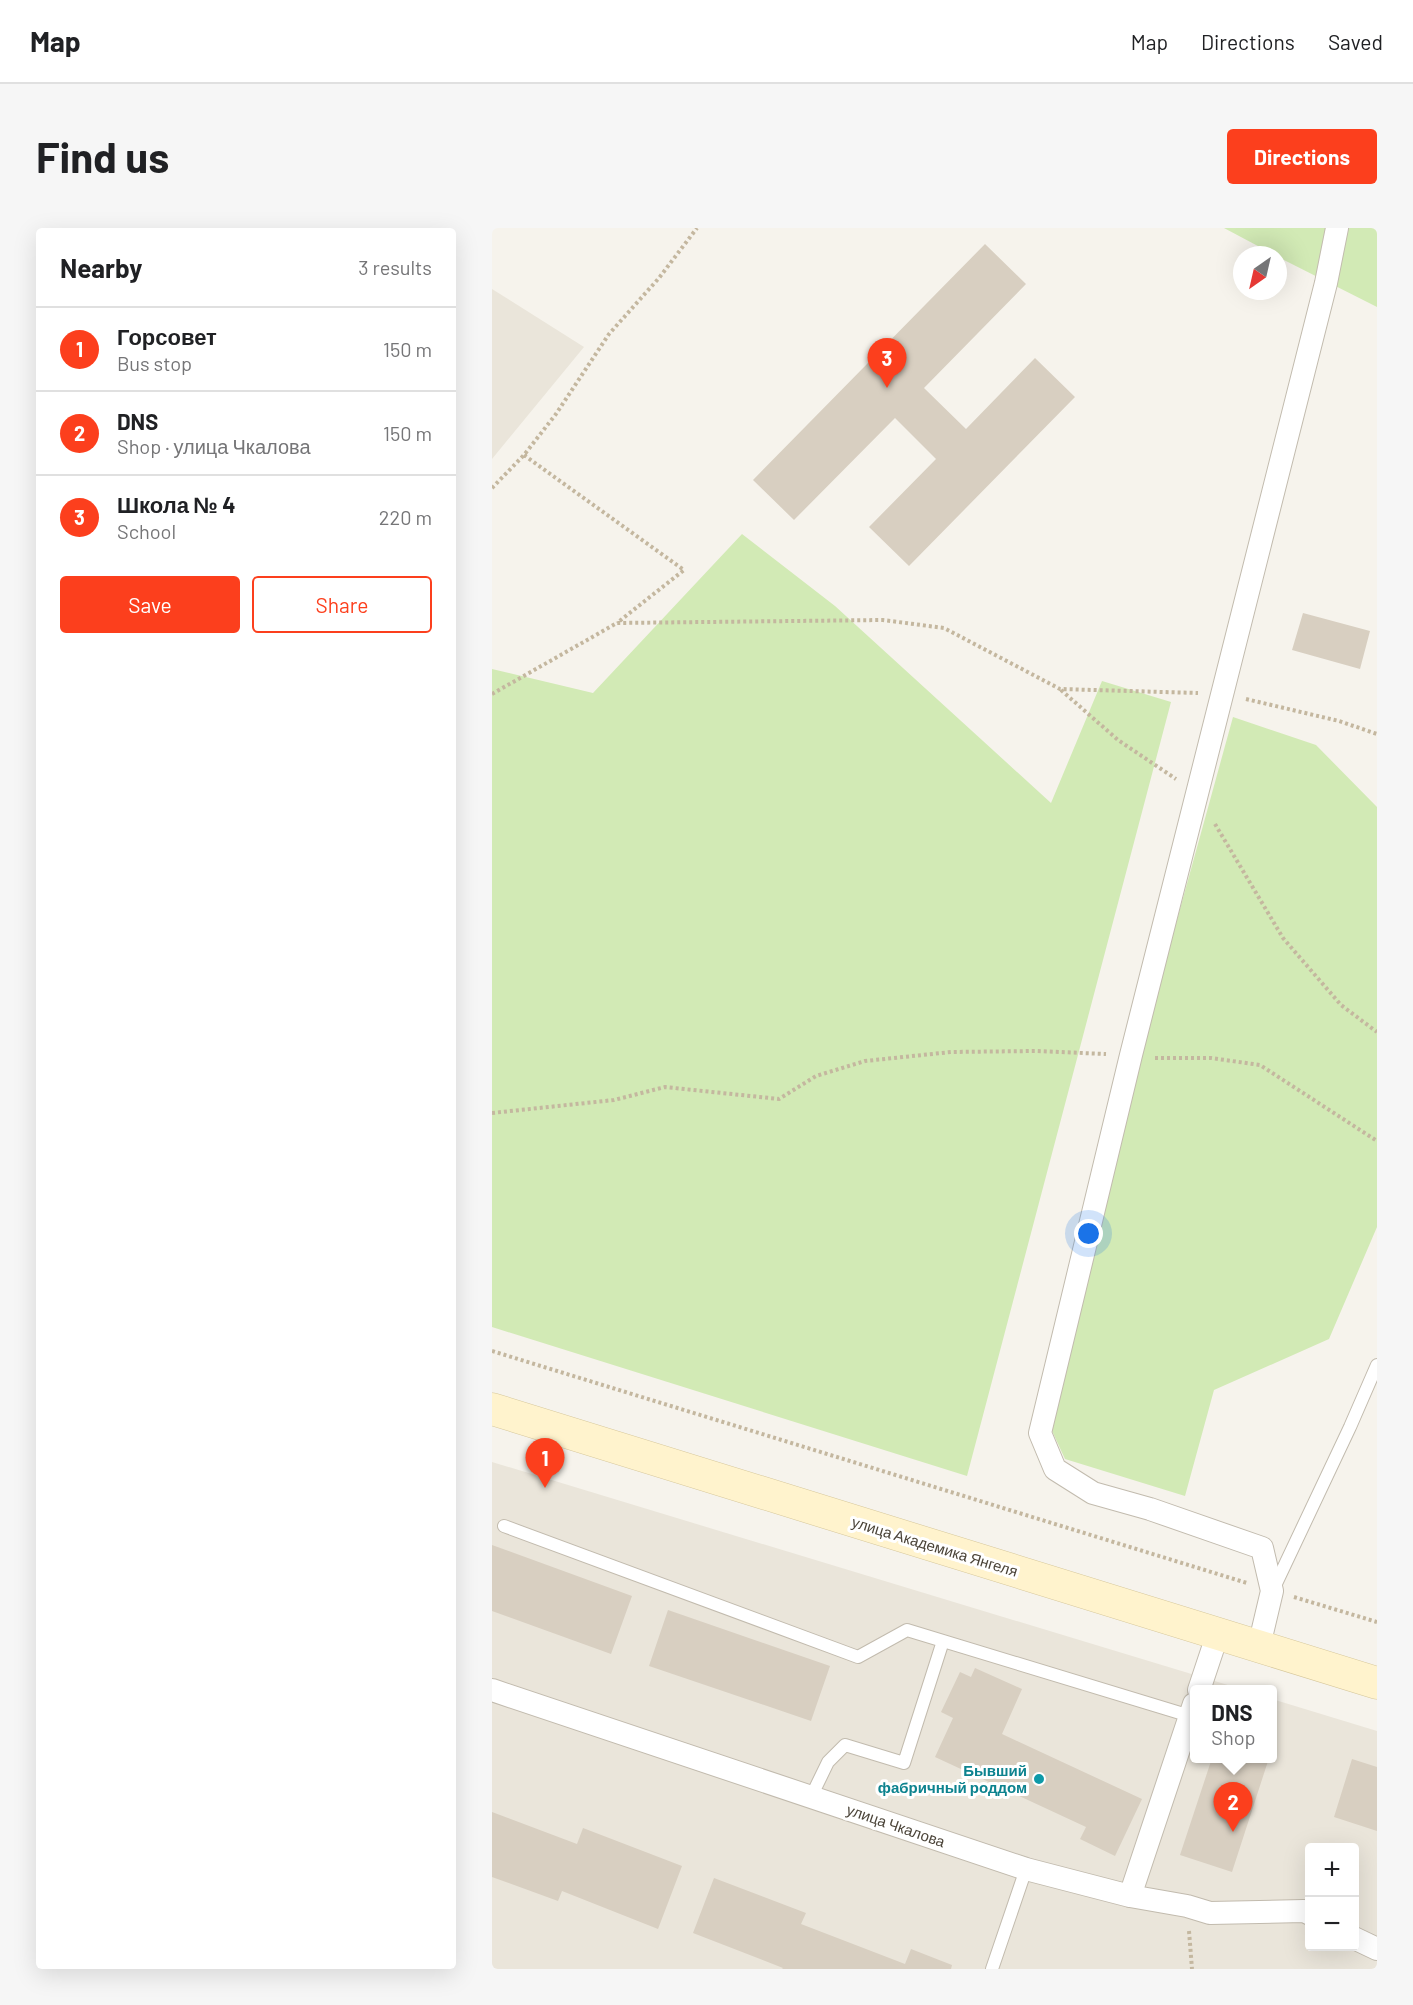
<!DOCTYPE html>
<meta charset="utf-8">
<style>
body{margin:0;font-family:Barlow,sans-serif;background:#f6f6f6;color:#202124}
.controls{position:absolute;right:18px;bottom:18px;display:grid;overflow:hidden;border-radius:6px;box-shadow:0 6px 24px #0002}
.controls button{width:54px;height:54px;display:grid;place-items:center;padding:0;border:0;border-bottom:2px solid #e0e0e0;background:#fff;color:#202124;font:30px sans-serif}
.compass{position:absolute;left:741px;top:18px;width:54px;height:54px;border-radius:50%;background:#fff;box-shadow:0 6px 24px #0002;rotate:214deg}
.you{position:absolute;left:597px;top:1006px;width:21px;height:21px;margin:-15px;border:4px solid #fff;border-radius:50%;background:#1a73e8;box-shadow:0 0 0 9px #1a73e833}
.badge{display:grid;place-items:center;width:39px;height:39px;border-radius:50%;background:#fc3f1d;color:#fff;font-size:20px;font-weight:700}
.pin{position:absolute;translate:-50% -50px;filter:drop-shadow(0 2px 3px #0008)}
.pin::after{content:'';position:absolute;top:32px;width:21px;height:18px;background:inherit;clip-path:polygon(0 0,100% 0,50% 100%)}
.popup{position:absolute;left:698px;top:1457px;width:87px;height:78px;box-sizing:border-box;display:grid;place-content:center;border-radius:6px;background:#fff;filter:drop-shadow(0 2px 4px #0005);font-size:20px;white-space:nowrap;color:#757577}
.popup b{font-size:22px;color:#202124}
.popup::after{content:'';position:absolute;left:50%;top:100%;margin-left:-12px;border:12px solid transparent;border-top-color:#fff}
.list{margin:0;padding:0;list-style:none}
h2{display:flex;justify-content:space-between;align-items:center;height:78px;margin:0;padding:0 24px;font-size:26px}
h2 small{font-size:20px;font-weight:400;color:#757577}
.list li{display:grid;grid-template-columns:39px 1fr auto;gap:18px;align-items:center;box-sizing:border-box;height:84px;padding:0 24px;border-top:2px solid #e0e0e0}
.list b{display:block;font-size:22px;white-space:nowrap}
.list p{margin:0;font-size:20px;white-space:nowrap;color:#757577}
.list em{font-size:20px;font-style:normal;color:#757577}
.actions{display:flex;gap:12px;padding:18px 24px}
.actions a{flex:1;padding:14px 0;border:2px solid #fc3f1d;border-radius:6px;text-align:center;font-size:21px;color:#fc3f1d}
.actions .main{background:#fc3f1d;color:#fff}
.map{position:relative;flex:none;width:885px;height:1741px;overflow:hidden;border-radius:6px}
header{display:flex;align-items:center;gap:36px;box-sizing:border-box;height:84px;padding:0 30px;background:#fff;border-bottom:2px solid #e0e0e0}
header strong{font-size:28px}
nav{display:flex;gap:33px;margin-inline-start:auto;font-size:21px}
.intro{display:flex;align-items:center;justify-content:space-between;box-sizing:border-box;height:144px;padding:0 36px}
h1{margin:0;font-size:42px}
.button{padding:15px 27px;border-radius:6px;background:#fc3f1d;color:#fff;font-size:21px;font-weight:700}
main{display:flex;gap:36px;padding:0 36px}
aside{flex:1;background:#fff;border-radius:6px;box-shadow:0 6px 24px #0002}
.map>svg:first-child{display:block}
</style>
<header>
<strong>Map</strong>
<nav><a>Map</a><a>Directions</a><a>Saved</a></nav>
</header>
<div class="intro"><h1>Find us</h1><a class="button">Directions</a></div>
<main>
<aside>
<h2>Nearby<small>3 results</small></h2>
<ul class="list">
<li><span class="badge">1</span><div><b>Горсовет</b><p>Bus stop</p></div><em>150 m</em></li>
<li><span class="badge">2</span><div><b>DNS</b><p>Shop · улица Чкалова</p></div><em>150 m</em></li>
<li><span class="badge">3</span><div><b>Школа № 4</b><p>School</p></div><em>220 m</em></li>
</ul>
<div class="actions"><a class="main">Save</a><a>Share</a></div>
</aside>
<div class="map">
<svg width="885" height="1741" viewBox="0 0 885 1741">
<rect width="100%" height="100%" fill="#f6f3ec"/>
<path fill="#eae5da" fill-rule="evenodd" d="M 0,61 L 92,119 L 0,231 Z
M 0,1234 L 749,1461 L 702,1462 L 702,1530 L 780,1530 L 780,1471 L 885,1503 L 885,1741 L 0,1741 ZM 818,1620 L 862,1620 L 862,1718 L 818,1718 Z"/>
<path fill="#d2eab5" d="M 732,0 L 885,0 L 885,79 L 786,29 L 786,27 L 783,27 Z
M 250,306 L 343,378 L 559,575 L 610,453 L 679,474 L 475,1248 L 0,1099 L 0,441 L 101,465 Z
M 741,489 L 824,517 L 885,579 L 885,999 L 837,1111 L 722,1162 L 693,1268 L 573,1231 L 550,1181 Z"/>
<path fill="#d8cfc1" d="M 493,16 L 534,56 L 432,160 L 474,201 L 543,130 L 583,169 L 417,338 L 377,299 L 444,231 L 403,190 L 302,292 L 261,252 Z
M 811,385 L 878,403 L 868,441 L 800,422 Z
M 0,1317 L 140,1368 L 119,1426 L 0,1383 Z
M 176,1382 L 338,1438 L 319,1493 L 157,1438 Z
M 483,1440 L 530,1461 L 510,1506 L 650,1571 L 623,1628 L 588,1611 L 594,1599 L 443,1529 L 461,1490 L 449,1484 L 468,1444 L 479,1449 Z
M 720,1530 L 777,1530 L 740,1644 L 688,1627 Z
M 860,1531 L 885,1539 L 885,1603 L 842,1589 Z
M 0,1584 L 85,1616 L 91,1600 L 190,1638 L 166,1701 L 70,1663 L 66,1673 L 0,1649 Z
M 222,1650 L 314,1685 L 309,1696 L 413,1736 L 419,1721 L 460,1737 L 459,1741 L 290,1741 L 291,1740 L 201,1705 Z"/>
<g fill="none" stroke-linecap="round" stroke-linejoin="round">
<g stroke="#c2bbae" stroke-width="14">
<path id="lane" d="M 12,1298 L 366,1429 L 415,1402 L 698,1488
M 781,1362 L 858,1199 L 885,1137
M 319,1569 L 336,1534 L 353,1517 L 412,1535 L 451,1413
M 500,1741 L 534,1641"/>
</g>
<g stroke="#c2bbae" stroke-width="24">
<path id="street" d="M 767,1418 L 780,1363 L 770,1320 L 658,1281 L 601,1265 L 563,1241 L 548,1205 L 639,827 L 834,55 L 845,0
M 0,1462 L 534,1641 L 638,1668 L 695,1678 L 718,1685 L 812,1683 L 818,1686
M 707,1462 L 726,1405
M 638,1668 L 702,1476
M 862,1710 L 885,1721"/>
</g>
<g stroke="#d6c79b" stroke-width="33">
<path id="secondary" d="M 0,1181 L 885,1455"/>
</g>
<path stroke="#c4b79f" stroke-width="4" stroke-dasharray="3 3" stroke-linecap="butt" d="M 32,227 L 192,342 L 125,395
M 0,260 L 32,227 L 64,186 L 117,106 L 167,50 L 205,0
M 569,462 L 626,512 L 684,551
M 0,466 L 125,395 L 391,392 L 452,400 L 568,461 L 706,465
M 754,471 L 847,493 L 885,506
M 723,596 L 791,710 L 849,777 L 885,804
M 663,830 L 719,830 L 768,837 L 885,913
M 0,885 L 122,872 L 173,859 L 287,871 L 324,848 L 373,833 L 459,824 L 544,823 L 614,826
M 0,1123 L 755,1355
M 802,1369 L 885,1394
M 697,1703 L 700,1741"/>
<use href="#lane" stroke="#fff" stroke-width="12"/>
<use href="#street" stroke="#fff" stroke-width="22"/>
<use href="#secondary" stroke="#fff3cd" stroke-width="32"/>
</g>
<circle fill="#0f9aa8" stroke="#fff" stroke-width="2" cx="547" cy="1551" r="6"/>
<g text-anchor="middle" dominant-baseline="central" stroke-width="6" stroke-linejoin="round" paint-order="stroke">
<g font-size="15" fill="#4b4439" stroke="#fff">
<text transform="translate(443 1318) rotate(17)">улица Академика Янгеля</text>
<text transform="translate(404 1597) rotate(19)">улица Чкалова</text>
</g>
<g font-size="15" font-weight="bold" fill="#0d838f" stroke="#fff" text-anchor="end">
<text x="535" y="1542">Бывший<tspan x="535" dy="17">фабричный роддом</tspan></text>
</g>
</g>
</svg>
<div class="controls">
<button>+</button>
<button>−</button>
</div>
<svg class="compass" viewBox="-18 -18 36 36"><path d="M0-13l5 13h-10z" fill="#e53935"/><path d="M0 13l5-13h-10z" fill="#757577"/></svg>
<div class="you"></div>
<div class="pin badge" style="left:53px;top:1260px">1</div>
<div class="pin badge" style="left:741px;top:1604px">2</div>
<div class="popup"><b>DNS</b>Shop</div>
<div class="pin badge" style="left:395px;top:160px">3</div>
</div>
</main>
